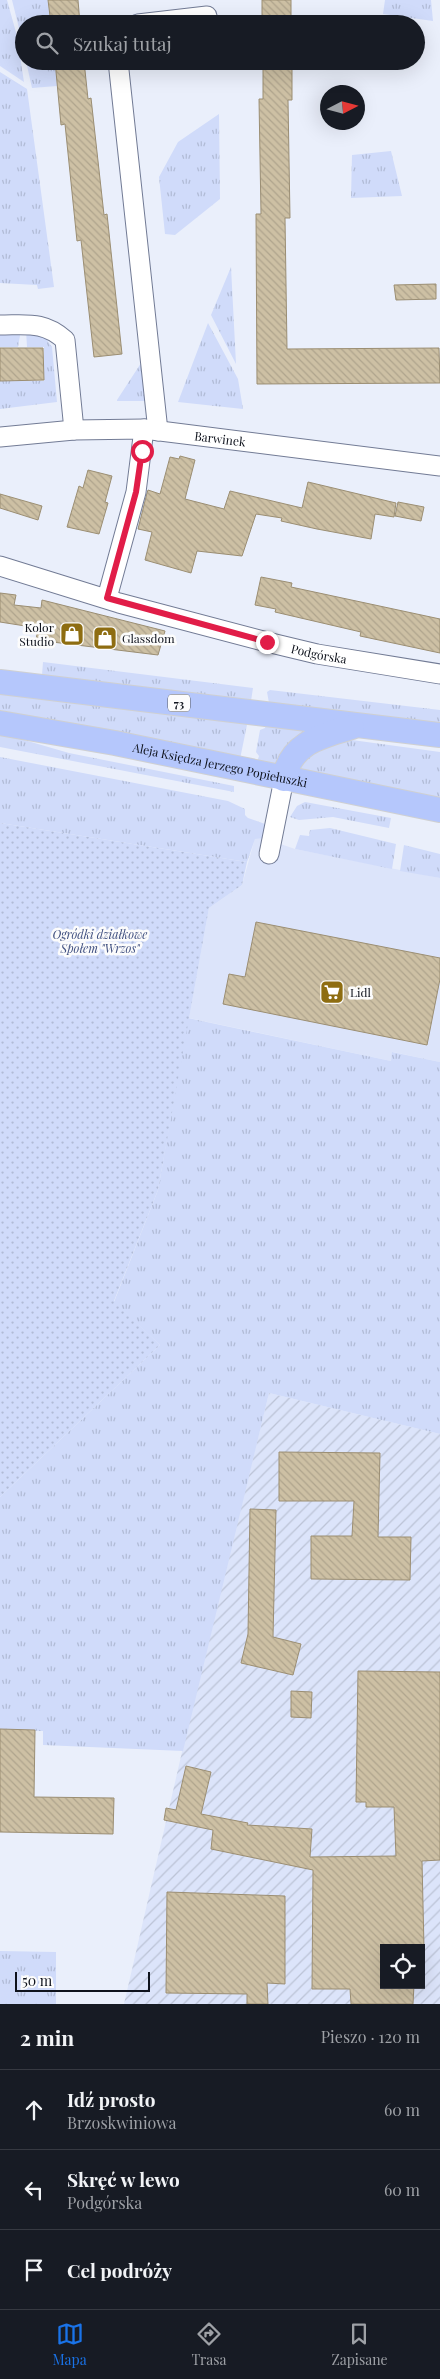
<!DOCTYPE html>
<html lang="pl">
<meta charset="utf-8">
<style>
body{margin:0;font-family:"Playfair Display",serif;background:#242831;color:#f1f3f6}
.controls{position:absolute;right:15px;bottom:15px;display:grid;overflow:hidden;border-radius:0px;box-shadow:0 5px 20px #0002}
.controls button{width:45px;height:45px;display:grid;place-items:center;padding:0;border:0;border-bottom:1px solid #363941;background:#171b24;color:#f1f3f6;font:25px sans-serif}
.compass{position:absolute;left:320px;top:85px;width:45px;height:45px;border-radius:50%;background:#171b24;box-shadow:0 5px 20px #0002;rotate:84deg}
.scale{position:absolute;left:15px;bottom:12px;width:135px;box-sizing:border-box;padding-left:5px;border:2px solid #0f131d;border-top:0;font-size:14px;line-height:18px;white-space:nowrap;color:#0f131d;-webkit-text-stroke:4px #fcfcfc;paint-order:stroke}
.stop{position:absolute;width:15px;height:15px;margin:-11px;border:4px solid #e11d48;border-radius:50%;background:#fff}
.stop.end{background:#e11d48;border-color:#fff;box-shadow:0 1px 5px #0008}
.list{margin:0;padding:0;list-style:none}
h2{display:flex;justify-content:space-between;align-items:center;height:65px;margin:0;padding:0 20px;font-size:21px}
h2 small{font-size:16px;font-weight:400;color:#9ea1a6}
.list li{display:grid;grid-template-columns:32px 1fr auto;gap:15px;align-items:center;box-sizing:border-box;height:80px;padding:0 20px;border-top:1px solid #363941}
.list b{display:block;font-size:19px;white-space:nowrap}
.list p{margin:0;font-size:16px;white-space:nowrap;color:#9ea1a6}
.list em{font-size:16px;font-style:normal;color:#9ea1a6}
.icon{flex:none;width:28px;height:28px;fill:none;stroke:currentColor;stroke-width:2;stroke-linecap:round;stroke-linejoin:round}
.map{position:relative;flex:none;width:440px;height:2004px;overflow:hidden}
.search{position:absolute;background:#171b24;box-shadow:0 5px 20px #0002;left:15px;right:15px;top:15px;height:55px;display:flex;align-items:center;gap:12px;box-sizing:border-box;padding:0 18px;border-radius:28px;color:#9ea1a6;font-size:19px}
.sheet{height:305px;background:#171b24}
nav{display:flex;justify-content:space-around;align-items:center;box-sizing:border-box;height:70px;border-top:1px solid #363941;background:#171b24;font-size:14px;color:#9ea1a6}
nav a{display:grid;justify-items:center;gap:2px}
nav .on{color:#1a73e8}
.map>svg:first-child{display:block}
</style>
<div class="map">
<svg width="440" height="2004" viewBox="0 0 440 2004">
<defs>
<pattern id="industrial-furrows" width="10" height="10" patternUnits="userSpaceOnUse" patternTransform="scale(1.25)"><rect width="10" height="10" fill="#dce4fa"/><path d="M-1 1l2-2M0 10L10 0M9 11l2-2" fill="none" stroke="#bcc3d6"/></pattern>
<pattern id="grass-tufts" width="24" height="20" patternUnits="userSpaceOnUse" patternTransform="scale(1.25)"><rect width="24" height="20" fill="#d0dbfa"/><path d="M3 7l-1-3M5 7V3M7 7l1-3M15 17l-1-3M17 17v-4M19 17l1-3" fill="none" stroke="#b1bbd6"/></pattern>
<pattern id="garden-dots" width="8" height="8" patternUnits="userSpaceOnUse" patternTransform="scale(1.25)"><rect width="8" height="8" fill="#d0dbfa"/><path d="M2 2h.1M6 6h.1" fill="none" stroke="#b1bbd6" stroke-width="1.8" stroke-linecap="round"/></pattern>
<pattern id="building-back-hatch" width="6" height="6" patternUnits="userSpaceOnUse" patternTransform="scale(1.25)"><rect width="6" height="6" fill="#cdc0a4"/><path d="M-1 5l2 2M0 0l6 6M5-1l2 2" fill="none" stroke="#afa48d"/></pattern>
</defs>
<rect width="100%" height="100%" fill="#eaeffb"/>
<path fill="#dce4fa" d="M 255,838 L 263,838 L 295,849 L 440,878 L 440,1062 L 393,1052 L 391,1061 L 189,1018 L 209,908 L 242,885 Z"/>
<path fill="url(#industrial-furrows)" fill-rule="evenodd" d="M 269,1393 L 440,1434 L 440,2004 L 124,2004 L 202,1665 ZM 384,1948 L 421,1948 L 421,1985 L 384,1985 Z"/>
<path fill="url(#grass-tufts)" d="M 0,0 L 7,0 L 17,36 L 24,82 L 0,66 Z
M 12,0 L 48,0 L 51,24 L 24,24 L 24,48 Z
M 385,0 L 431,0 L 433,21 L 383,14 Z
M 26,61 L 55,61 L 57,86 L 32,88 Z
M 0,72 L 27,89 L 54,287 L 38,289 L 37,285 L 0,283 Z
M 219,114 L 220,199 L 175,235 L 165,234 L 159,177 L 178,142 Z
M 391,151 L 402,196 L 351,198 L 352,155 Z
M 231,267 L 236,364 L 211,315 Z
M 208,323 L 238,379 L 243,409 L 178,402 Z
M 0,330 L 21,330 L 18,347 L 0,347 Z
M 26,330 L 44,336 L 52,347 L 57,402 L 0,409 L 0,381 L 15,381 L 22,378 L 23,381 L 44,381 L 44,347 L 27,347 Z
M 143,360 L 146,401 L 117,401 L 117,400 Z
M 43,662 L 253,688 L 251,701 L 42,675 Z
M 270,690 L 440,710 L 440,724 L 269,703 L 267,692 Z
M 0,691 L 248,720 L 240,759 L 0,710 Z
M 266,722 L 310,727 L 278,766 L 257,762 L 259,756 L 256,752 L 260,730 L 265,728 Z
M 0,733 L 69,753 L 234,786 L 234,792 L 0,747 Z
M 340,740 L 352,740 L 440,752 L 440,797 L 403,793 L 295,769 L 299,760 Z
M 0,757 L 228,801 L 245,809 L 245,815 L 248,818 L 265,824 L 263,838 L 255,839 L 247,862 L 0,823 Z
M 305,802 L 391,818 L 389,828 L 333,817 L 299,820 L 290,817 L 297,806 Z
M 330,828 L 396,844 L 392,869 L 295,849 L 300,835 L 309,836 L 310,830 Z
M 404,845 L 440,854 L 440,878 L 400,871 Z
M 188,1018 L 391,1061 L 392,1052 L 440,1062 L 440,1434 L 269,1393 L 183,1751 L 43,1745 L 43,1731 L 0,1730 L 0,1497 L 160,1345 L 114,1302 L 158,1190 Z
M 0,1951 L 56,1952 L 56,2004 L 0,2004 Z"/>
<path fill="url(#garden-dots)" d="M 0,823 L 247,862 L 242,885 L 209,908 L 158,1190 L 114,1301 L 160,1345 L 0,1497 Z"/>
<path fill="url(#building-back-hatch)" stroke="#9b8e73" d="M 48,0 L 78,0 L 80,24 L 51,24 Z
M 262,0 L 291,0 L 291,24 L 262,24 Z
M 55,61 L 84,61 L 88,99 L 91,98 L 104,215 L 107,214 L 122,354 L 94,357 L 81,240 L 77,241 L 65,124 L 61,125 Z
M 263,61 L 292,61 L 292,100 L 288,100 L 290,218 L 285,218 L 287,349 L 439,348 L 440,383 L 257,384 L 256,214 L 261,214 L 259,99 L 263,99 Z
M 436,284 L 436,299 L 396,300 L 394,285 Z
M 0,348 L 43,348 L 44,380 L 0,381 Z
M 180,456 L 195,460 L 185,499 L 224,509 L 230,491 L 302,508 L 308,482 L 396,503 L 394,517 L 375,514 L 371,539 L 317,529 L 281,521 L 282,518 L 256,514 L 242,556 L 197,551 L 191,573 L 145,560 L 152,532 L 138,529 L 147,493 L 148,490 L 160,494 L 170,457 L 179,459 Z
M 88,470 L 112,476 L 105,502 L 108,503 L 99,534 L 67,527 L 79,486 L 83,488 Z
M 0,494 L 42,506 L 38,520 L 0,508 Z
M 398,502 L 424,507 L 421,521 L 395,516 Z
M 261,577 L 292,583 L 291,587 L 440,619 L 440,653 L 360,636 L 361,632 L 275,612 L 276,609 L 255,605 Z
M 0,593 L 16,595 L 14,605 L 41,608 L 42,600 L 165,631 L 158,655 L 36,640 L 38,628 L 0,622 Z
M 256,922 L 440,958 L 440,979 L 427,1045 L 223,1004 L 229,974 L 245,977 Z
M 279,1452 L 380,1453 L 378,1537 L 411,1537 L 410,1580 L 311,1579 L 311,1536 L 352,1536 L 354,1501 L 279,1501 Z
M 250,1509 L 276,1510 L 273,1637 L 301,1644 L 293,1675 L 241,1663 L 248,1634 Z
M 358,1671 L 440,1672 L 440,1860 L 422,1861 L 424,1948 L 384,1948 L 384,1985 L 414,1985 L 413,2004 L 351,2004 L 350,1989 L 312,1989 L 313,1870 L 211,1849 L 213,1830 L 164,1820 L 166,1808 L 176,1810 L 186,1766 L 211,1772 L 201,1814 L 248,1823 L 247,1825 L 312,1829 L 310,1857 L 396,1856 L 394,1807 L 366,1807 L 366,1802 L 356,1802 Z
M 291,1691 L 312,1692 L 311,1718 L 291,1717 Z
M 0,1729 L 35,1730 L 34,1797 L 114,1798 L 113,1834 L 0,1832 Z
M 167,1892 L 285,1896 L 285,1984 L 267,1983 L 268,2004 L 247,2004 L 247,1994 L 166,1993 Z"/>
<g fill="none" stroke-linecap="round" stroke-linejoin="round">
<g stroke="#727b95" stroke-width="21">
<g id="minor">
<path d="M 138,24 L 207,16"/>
<path d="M 118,61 L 158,431"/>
<path d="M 0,325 C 27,325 44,321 65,340 L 74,430"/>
<path id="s1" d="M 0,437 L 74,430 L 144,429 L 440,466"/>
<path id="s2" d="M 0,566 L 119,603 L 267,642 L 317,654 L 440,674"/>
<path d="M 107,598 L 136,492 L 144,429"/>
<path d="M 269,854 L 284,779"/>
</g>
</g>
<g stroke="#cfd0d2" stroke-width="26">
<g id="major">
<path d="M 0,682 L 440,735"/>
<path id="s3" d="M 0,723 L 115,743 L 440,810"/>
<path d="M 284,779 C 290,743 321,736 352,727"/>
</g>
</g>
<use href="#minor" stroke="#fff" stroke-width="19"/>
<use href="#major" stroke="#b5c7fc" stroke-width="24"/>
</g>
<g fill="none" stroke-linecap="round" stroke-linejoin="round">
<path stroke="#e11d48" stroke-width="6" d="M 142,451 L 136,492 L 107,598 L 267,642"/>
</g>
<defs>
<g id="shop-square" transform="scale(1.25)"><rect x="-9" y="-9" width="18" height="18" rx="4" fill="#8e6d11" stroke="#fcfcfc"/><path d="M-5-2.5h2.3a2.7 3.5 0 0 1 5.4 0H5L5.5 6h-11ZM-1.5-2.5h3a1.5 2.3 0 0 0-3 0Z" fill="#fff"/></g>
<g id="supermarket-square" transform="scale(1.25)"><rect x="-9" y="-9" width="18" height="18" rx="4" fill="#8e6d11" stroke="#fcfcfc"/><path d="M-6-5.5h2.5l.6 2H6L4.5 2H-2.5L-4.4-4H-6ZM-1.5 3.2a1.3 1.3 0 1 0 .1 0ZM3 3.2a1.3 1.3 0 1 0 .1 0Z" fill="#fff"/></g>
</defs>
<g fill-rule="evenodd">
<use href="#shop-square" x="72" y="634"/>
<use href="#shop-square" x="105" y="638"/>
<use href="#supermarket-square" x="332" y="992"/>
</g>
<g text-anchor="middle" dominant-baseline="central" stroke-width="5" stroke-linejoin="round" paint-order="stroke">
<rect fill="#fcfcfc" stroke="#565960" stroke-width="1" x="168" y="694.5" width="22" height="17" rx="4"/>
<g font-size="11" font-weight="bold" fill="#0f131d">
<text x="179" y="703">73</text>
</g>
<g font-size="12" fill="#0f131d" stroke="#fcfcfc">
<text stroke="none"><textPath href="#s1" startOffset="221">Barwinek</textPath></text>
<text stroke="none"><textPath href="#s2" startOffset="331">Podgórska</textPath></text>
<text stroke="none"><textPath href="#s3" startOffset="224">Aleja Księdza Jerzego Popiełuszki</textPath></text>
</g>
<g font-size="12" fill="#0f131d" stroke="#fcfcfc" text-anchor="start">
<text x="54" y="627" text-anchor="end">Kolor<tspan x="54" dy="14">Studio</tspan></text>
<text x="122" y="638">Glassdom</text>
<text x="350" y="992">Lidl</text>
</g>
<g font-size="12" font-style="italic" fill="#405080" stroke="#fcfcfc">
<text x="100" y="934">Ogródki działkowe<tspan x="100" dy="14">Społem "Wrzos"</tspan></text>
</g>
</g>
</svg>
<div class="controls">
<button><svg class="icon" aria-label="locate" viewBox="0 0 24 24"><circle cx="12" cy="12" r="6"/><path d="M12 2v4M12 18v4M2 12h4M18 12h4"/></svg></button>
</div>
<svg class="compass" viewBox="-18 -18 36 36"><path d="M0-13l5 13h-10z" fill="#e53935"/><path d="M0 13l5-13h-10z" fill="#9ea1a6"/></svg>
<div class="scale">50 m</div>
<div class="stop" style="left:142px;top:451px"></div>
<div class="stop end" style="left:267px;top:642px"></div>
<div class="search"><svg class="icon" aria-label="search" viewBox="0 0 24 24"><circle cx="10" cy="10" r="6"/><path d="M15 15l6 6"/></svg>Szukaj tutaj</div>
</div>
<section class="sheet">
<h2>2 min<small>Pieszo · 120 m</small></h2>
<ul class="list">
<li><svg class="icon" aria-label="ahead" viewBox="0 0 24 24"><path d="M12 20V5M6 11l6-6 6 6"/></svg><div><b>Idź prosto</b><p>Brzoskwiniowa</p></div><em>60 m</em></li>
<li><svg class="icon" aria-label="left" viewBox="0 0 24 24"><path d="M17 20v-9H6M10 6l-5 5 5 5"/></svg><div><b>Skręć w lewo</b><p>Podgórska</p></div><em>60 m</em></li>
<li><svg class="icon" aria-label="arrive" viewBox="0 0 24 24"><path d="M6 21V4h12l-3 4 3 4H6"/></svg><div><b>Cel podróży</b></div></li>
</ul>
</section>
<nav>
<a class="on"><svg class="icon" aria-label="map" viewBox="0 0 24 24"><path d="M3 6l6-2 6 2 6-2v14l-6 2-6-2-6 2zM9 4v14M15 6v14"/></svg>Mapa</a>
<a><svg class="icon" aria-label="directions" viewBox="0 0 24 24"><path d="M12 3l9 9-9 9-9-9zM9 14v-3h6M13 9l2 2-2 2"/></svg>Trasa</a>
<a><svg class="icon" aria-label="saved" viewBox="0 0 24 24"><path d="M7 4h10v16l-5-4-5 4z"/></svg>Zapisane</a>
</nav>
